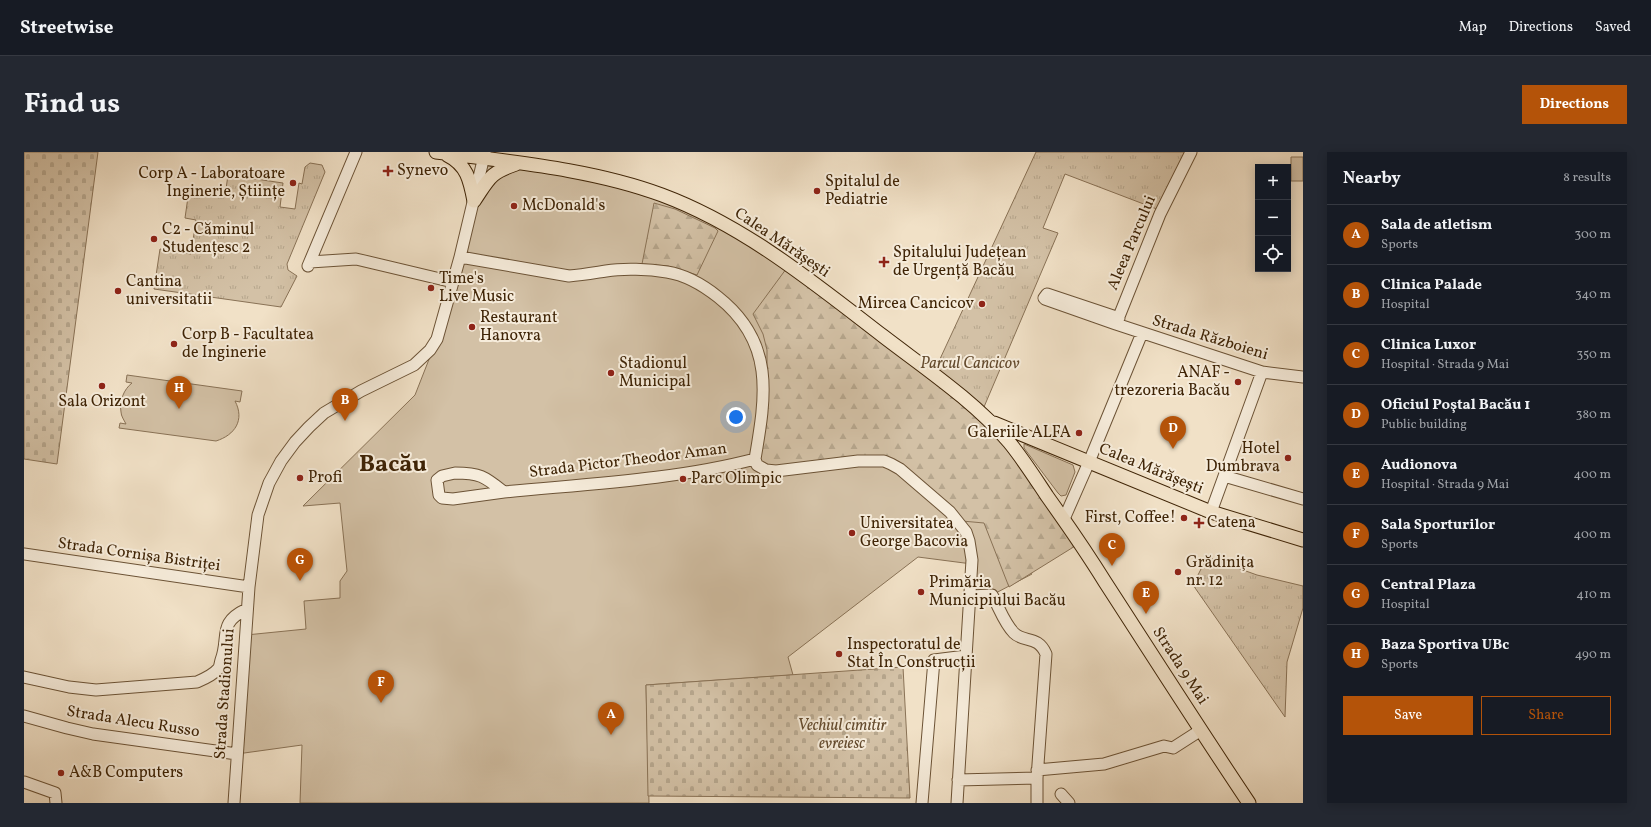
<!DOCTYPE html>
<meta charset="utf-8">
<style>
body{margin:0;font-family:Vollkorn,serif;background:#242831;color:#f1f3f6}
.controls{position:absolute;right:12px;top:12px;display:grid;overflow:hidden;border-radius:0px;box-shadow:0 2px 10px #0003}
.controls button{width:36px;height:36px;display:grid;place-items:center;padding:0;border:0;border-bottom:1px solid #363941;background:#171b24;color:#f1f3f6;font:20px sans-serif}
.you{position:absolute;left:712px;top:265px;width:14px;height:14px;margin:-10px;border:3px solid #fff;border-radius:50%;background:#1a73e8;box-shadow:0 0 0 6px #1a73e833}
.badge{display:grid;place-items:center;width:26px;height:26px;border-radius:50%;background:#b45309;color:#fff;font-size:13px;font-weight:700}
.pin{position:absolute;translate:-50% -33px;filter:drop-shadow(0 1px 2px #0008)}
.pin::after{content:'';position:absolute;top:21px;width:14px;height:12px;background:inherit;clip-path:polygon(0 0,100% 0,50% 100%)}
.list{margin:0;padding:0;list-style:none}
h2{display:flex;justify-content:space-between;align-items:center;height:52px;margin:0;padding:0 16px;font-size:17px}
h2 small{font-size:13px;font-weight:400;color:#9ea1a6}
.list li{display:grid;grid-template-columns:26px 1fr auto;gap:12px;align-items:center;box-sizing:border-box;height:60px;padding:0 16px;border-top:1px solid #363941}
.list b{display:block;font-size:15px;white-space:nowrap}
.list p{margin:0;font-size:13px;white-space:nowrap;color:#9ea1a6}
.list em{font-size:13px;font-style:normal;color:#9ea1a6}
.actions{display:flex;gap:8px;padding:12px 16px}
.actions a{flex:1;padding:9px 0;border:1px solid #b45309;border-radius:0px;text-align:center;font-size:14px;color:#b45309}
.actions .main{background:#b45309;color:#fff}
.icon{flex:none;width:22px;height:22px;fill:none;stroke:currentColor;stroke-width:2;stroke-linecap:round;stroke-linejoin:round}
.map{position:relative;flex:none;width:1279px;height:651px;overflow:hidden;border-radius:0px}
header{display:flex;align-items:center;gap:24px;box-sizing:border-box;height:56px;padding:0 20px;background:#171b24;border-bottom:1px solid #363941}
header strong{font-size:19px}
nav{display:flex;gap:22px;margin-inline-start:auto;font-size:14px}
.intro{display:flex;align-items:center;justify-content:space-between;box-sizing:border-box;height:96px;padding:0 24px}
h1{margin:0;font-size:28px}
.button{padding:10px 18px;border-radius:0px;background:#b45309;color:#fff;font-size:14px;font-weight:700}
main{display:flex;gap:24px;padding:0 24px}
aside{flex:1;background:#171b24;border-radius:0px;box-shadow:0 2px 10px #0003}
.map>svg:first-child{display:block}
</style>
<header>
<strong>Streetwise</strong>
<nav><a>Map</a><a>Directions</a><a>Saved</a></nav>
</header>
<div class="intro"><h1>Find us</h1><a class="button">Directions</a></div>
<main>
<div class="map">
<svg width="1279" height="651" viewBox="0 0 1279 651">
<defs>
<pattern id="forest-firs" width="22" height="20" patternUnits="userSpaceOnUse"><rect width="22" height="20" fill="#d3c1a6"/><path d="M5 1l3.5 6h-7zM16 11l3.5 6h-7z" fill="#b6a68d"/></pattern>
<pattern id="cemetery-stones" width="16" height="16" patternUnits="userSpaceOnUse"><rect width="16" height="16" fill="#d3c1a6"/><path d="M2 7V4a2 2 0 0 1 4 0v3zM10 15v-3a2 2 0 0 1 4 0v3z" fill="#b6a68d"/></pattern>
<pattern id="park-tufts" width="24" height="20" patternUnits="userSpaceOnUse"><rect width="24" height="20" fill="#d3c1a6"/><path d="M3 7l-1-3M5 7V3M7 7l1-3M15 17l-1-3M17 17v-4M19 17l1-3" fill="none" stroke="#b6a68d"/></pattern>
</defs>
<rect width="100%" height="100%" fill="#f1e1c7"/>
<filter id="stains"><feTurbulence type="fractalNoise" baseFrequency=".005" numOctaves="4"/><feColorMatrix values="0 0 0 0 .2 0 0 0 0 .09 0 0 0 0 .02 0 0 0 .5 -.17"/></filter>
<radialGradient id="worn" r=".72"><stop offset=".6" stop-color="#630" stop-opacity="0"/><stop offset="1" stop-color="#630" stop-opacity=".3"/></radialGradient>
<path fill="#d3c1a6" stroke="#897256" d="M 1267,5 L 1279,5 L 1279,29 L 1267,29 Z
M 460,6 L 621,37 L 765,113 L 1008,422 L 968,443 L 946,444 L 948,412 L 894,405 L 764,505 L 769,523 L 622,533 L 625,651 L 276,651 L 278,593 L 213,602 L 222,483 L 282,477 L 280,449 L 316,446 L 316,429 L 323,419 L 316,351 L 279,354 L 391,243 L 413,187 Z
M 103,223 L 218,239 L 216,250 L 211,249 C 221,268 211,283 192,289 L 95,276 L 96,271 L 102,272 C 100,268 97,264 97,260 C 95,249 100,237 108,231 L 102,230 Z
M 1000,292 L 1049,313 L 1051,320 L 1042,343 L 1037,344 L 1034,341 L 1000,296 Z"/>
<path fill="url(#forest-firs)" stroke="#897256" d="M 630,51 L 651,57 L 691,76 L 694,79 L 673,123 L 644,114 L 618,112 Z
M 765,113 L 957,262 L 1056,391 L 985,435 L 960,371 L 938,369 L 865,309 L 753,316 L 732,311 L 743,216 L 743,198 L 739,182 L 729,162 Z"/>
<path fill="url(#cemetery-stones)" stroke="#897256" d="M 0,0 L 74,0 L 33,312 L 0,307 Z
M 879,515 L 886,646 L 624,644 L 622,533 Z"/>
<path fill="url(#park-tufts)" stroke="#897256" d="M 1012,0 L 1167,0 L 1138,59 L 1041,22 L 1019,76 L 1034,81 L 957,262 L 909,222 Z
M 286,11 L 298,13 L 301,20 L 263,112 L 264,118 L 273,124 L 257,155 L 130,137 L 136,97 L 167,102 L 172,68 L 161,66 L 165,38 L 201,44 L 204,23 L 259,31 L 256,55 L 271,57 L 275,31 L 278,32 L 281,15 Z
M 1183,405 L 1233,423 L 1279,434 L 1279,456 L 1263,510 L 1261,565 L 1169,433 Z"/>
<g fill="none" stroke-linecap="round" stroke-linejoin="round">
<g stroke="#6c5336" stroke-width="13">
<path id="minor" d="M 1167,0 L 1136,62 L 1092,172 L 1238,220 L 1279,225
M 436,105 L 545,124 C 558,123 569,121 582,119 C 599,116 625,117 643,120 C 662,123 679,133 694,145 C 751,190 742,243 731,307 L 733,313 L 742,318 L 752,319 L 834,309 L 860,309 L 867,312 L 876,317 L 926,360 L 942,380 L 945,389 L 948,408 L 933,651
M 286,110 L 332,107 L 429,130
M 284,114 L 332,0
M 1092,172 L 1021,147 L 1020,146 L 1023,142 L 1095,166
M 431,321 C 457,321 461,325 480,340 L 429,347 L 418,346 L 415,343 L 413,328 L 418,324 Z
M 1200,324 L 1279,347
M 480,340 C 562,332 651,328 731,307
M 1187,360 L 1238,220
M 1040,367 L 1065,310 L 1118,181
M 0,402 L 225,435
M 946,444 L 968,443 C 975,455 980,471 990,481 C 1000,491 1014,483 1022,502 L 1013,626 L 1013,651
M 0,525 L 45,535 L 72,538 L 173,530 C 180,527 189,523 194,517 C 196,515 196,511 197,508 C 206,484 193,471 223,457
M 0,564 L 43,576 L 69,582 L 213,602
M 1013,618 L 1080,612 L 1140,594 L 1149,596 L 1177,578
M 934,628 L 1013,626
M 0,630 L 31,641 L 32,651
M 1037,642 L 1045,651
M 210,651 L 225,435 L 234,363 L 245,331 L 257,309 L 271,290 L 285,275 L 300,261 L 337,239 L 390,213 L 406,198 L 413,187 L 436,105 L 461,0
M 898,651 L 910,508 L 942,504"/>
</g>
<g stroke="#3f2406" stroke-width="15">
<path id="major" d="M 412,0 C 487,10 568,17 638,43 C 721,74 790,131 859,184 C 902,217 950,249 985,290 C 999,307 1011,326 1023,344 C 1043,372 1063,401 1081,430 C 1129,504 1176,578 1225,651
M 423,3 C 443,13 446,28 450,49
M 450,49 C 465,27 465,21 492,12
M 970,271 L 1187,360 L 1279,388"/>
</g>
<use href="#minor" stroke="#f6ecdb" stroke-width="11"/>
<use href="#major" stroke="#f1e1c7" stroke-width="13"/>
</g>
<g fill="#8f2418" stroke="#f6ecdb" stroke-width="1.5">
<path d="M362 13h4v4h4v4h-4v4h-4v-4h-4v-4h4z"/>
<circle cx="269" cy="31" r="4"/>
<circle cx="793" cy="39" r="4"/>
<circle cx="490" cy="54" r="4"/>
<circle cx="130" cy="87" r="4"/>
<path d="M858 104h4v4h4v4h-4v4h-4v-4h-4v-4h4z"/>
<circle cx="407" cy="136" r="4"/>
<circle cx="94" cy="139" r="4"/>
<circle cx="958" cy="152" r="4"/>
<circle cx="448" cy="175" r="4"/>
<circle cx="150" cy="192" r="4"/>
<circle cx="587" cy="221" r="4"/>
<circle cx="1214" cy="230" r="4"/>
<circle cx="78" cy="234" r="4"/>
<circle cx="1055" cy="281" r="4"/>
<circle cx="1264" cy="306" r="4"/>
<circle cx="276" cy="326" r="4"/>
<circle cx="659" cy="327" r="4"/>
<circle cx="1160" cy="366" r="4"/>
<path d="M1173 365h4v4h4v4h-4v4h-4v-4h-4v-4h4z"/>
<circle cx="828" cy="381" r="4"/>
<circle cx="1154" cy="420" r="4"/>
<circle cx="897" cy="440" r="4"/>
<circle cx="815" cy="502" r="4"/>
<circle cx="37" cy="621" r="4"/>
</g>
<g text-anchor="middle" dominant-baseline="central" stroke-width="4" stroke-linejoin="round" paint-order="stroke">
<g font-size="16" fill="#3f2406" stroke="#f6ecdb" text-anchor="start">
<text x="373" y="19">Synevo</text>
<text x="261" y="22" text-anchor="end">Corp A - Laboratoare<tspan x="261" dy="18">Inginerie, Științe</tspan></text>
<text x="801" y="30">Spitalul de<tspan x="801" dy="18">Pediatrie</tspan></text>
<text x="498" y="54">McDonald's</text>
<text x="138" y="78">C2 - Căminul<tspan x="138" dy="18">Studențesc 2</tspan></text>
<text x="869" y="101">Spitalului Județean<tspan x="869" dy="18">de Urgență Bacău</tspan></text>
<text x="415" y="127">Time's<tspan x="415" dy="18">Live Music</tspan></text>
<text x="102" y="130">Cantina<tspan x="102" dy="18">universitatii</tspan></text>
<text x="950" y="152" text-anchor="end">Mircea Cancicov</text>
<text x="456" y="166">Restaurant<tspan x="456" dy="18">Hanovra</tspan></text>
<text x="158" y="183">Corp B - Facultatea<tspan x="158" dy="18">de Inginerie</tspan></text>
<text x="595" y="212">Stadionul<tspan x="595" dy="18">Municipal</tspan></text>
<text x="1206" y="221" text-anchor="end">ANAF -<tspan x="1206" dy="18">trezoreria Bacău</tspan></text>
<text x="78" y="250" text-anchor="middle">Sala Orizont</text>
<text x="1047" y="281" text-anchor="end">Galeriile ALFA</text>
<text x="1256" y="297" text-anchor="end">Hotel<tspan x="1256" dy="18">Dumbrava</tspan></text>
<text x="284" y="326">Profi</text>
<text x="667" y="327">Parc Olimpic</text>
<text x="1152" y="366" text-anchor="end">First, Coffee!</text>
<text x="1183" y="371">Catena</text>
<text x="836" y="372">Universitatea<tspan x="836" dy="18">George Bacovia</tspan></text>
<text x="1162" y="411">Grădiniţa<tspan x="1162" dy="18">nr. 12</tspan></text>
<text x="905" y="431">Primăria<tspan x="905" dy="18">Municipiului Bacău</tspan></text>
<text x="823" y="493">Inspectoratul de<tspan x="823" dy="18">Stat În Construcții</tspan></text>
<text x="45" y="621">A&amp;B Computers</text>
</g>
<g font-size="16" fill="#3f2406" stroke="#f6ecdb">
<text transform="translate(758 91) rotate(34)">Calea Mărășești</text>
<text transform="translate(1108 91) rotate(-67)">Aleea Parcului</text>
<text transform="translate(1186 186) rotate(17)">Strada Războieni</text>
<text transform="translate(604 309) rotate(-7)">Strada Pictor Theodor Aman</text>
<text transform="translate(1127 317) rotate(22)">Calea Mărășești</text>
<text transform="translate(115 403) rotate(8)">Strada Cornișa Bistriței</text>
<text transform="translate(1156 514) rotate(57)">Strada 9 Mai</text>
<text transform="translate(201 542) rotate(-86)">Strada Stadionului</text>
<text transform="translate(109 570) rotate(9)">Strada Alecu Russo</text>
</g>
<g font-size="16" font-style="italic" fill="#644b2e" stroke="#f6ecdb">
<text x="946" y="212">Parcul Cancicov</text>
<text x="818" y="574">Vechiul cimitir<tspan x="818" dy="18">evreiesc</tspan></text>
</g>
<g font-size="24" font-weight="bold" fill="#3f2406" stroke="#f6ecdb">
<text x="369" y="313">Bacău</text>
</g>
</g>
<rect width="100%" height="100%" filter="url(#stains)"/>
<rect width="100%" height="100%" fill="url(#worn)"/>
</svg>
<div class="controls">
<button>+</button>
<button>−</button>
<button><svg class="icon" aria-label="locate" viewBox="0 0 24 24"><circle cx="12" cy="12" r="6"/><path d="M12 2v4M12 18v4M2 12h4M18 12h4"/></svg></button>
</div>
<div class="you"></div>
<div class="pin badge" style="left:587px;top:583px">A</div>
<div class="pin badge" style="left:321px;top:269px">B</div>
<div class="pin badge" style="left:1088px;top:414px">C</div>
<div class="pin badge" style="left:1149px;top:297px">D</div>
<div class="pin badge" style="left:1122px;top:462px">E</div>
<div class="pin badge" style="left:357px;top:551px">F</div>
<div class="pin badge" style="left:276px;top:429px">G</div>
<div class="pin badge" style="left:155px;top:257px">H</div>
</div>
<aside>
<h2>Nearby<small>8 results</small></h2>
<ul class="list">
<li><span class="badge">A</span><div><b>Sala de atletism</b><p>Sports</p></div><em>300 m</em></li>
<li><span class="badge">B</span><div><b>Clinica Palade</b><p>Hospital</p></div><em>340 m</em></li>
<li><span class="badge">C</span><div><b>Clinica Luxor</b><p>Hospital · Strada 9 Mai</p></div><em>350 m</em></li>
<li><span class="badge">D</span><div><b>Oficiul Poştal Bacău 1</b><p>Public building</p></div><em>380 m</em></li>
<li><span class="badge">E</span><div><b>Audionova</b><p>Hospital · Strada 9 Mai</p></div><em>400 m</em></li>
<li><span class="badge">F</span><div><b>Sala Sporturilor</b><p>Sports</p></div><em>400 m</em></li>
<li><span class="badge">G</span><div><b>Central Plaza</b><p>Hospital</p></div><em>410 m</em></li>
<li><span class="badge">H</span><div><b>Baza Sportiva UBc</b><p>Sports</p></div><em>490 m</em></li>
</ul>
<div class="actions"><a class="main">Save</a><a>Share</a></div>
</aside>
</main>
